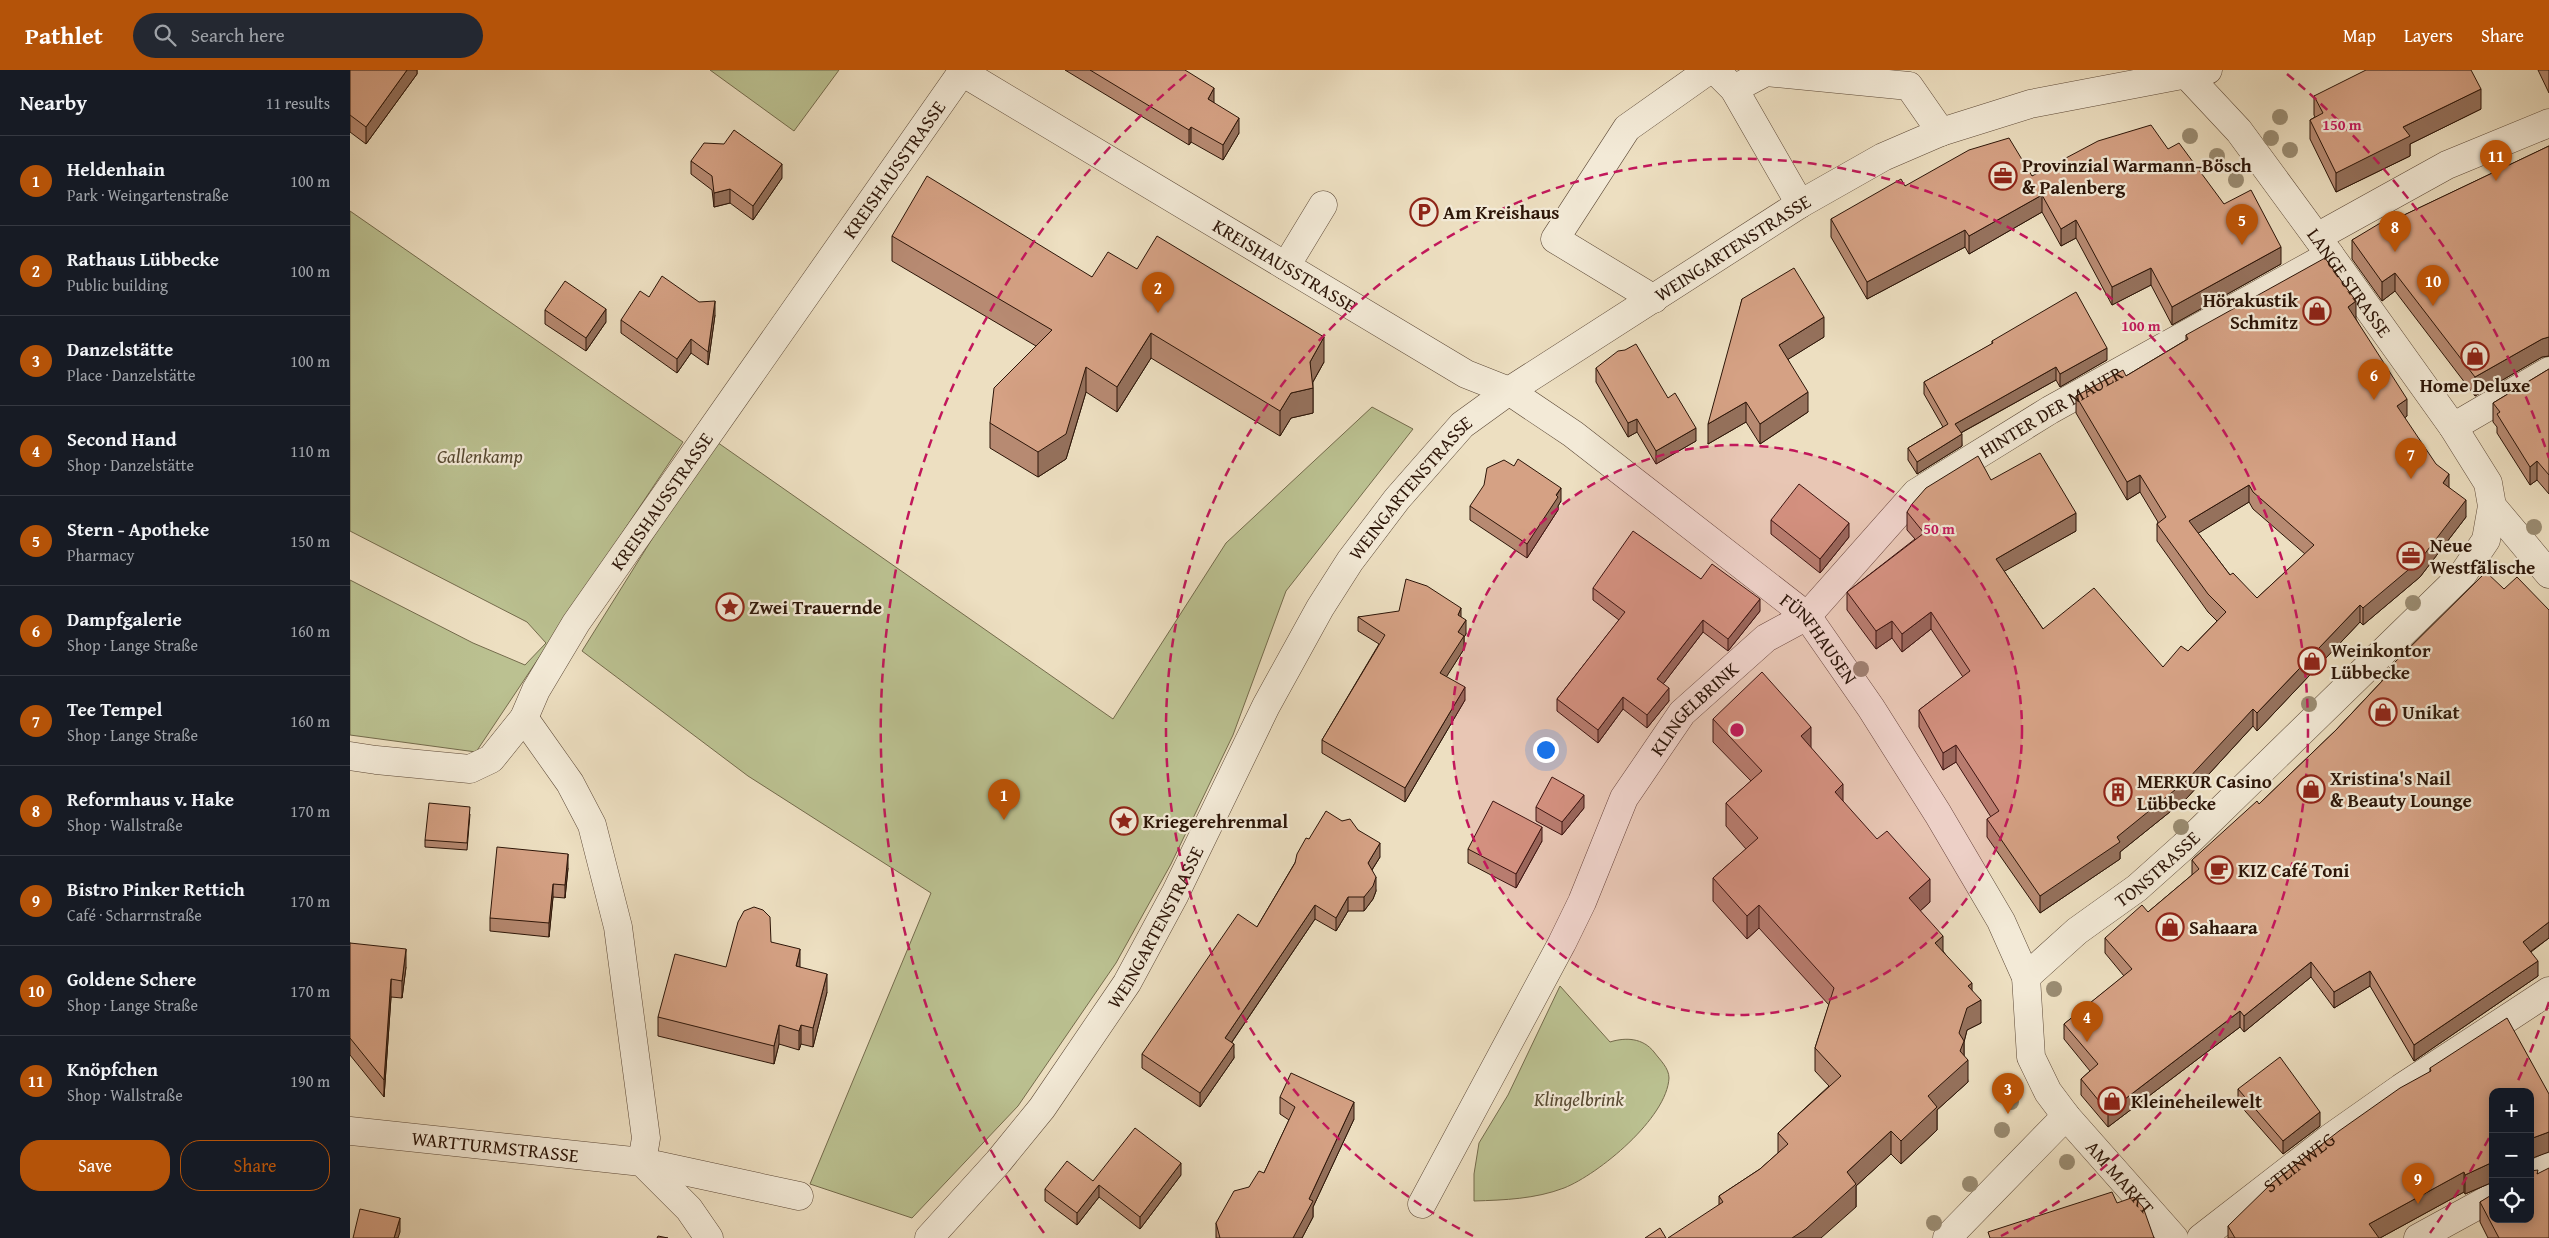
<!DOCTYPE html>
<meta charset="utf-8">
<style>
body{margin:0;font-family:"Gentium Book Plus",serif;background:#242831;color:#f1f3f6}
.controls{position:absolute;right:15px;bottom:15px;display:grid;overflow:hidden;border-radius:10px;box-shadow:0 2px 12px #0003}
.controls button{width:45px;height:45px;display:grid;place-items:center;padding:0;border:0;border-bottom:1px solid #363941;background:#171b24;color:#f1f3f6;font:25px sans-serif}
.you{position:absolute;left:1195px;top:679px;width:18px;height:18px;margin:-12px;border:4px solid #fff;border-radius:50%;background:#1a73e8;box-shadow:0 0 0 8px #1a73e833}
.badge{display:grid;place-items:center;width:32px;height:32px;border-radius:50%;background:#b45309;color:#fff;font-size:16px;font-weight:700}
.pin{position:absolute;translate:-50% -41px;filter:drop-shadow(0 1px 2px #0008)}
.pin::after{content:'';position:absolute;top:26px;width:18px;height:15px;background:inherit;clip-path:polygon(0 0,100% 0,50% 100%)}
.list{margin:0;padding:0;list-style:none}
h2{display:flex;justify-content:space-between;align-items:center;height:65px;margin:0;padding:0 20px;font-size:21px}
h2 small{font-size:16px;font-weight:400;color:#9ea1a6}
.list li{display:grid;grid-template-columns:32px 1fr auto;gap:15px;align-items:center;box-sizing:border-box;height:90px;padding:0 20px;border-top:1px solid #363941}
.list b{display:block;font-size:19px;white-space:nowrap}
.list p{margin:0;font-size:16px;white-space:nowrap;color:#9ea1a6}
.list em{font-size:16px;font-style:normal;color:#9ea1a6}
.actions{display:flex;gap:10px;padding:15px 20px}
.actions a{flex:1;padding:11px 0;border:1px solid #b45309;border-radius:20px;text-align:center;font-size:18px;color:#b45309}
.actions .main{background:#b45309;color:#fff}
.icon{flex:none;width:28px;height:28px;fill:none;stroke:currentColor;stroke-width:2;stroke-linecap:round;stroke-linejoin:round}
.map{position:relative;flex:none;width:2199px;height:1168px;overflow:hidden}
header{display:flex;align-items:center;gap:30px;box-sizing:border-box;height:70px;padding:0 25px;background:#b45309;color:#fff}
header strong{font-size:24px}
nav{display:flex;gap:28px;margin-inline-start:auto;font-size:18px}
.search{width:350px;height:45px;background:#242831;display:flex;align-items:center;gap:12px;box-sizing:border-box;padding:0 18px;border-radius:28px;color:#9ea1a6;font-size:19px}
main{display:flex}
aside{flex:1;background:#171b24}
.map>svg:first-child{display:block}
</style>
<header>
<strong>Pathlet</strong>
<div class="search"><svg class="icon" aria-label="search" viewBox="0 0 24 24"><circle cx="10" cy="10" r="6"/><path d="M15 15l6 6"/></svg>Search here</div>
<nav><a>Map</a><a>Layers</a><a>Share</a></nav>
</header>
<main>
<aside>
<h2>Nearby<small>11 results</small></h2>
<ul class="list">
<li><span class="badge">1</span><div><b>Heldenhain</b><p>Park · Weingartenstraße</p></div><em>100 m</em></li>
<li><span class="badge">2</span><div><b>Rathaus Lübbecke</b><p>Public building</p></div><em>100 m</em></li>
<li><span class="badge">3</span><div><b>Danzelstätte</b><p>Place · Danzelstätte</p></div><em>100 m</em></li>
<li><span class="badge">4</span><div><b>Second Hand</b><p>Shop · Danzelstätte</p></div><em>110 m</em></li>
<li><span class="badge">5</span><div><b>Stern - Apotheke</b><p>Pharmacy</p></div><em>150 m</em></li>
<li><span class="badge">6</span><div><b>Dampfgalerie</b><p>Shop · Lange Straße</p></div><em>160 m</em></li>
<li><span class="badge">7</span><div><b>Tee Tempel</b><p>Shop · Lange Straße</p></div><em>160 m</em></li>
<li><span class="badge">8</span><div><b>Reformhaus v. Hake</b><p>Shop · Wallstraße</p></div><em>170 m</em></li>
<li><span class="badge">9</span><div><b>Bistro Pinker Rettich</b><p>Café · Scharrnstraße</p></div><em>170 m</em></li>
<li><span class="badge">10</span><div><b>Goldene Schere</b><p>Shop · Lange Straße</p></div><em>170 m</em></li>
<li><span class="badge">11</span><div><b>Knöpfchen</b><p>Shop · Wallstraße</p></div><em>190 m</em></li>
</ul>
<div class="actions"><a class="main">Save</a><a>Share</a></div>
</aside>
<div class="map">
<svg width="2199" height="1168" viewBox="0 0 2199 1168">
<rect width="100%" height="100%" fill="#eddfc1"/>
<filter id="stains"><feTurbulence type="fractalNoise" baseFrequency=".004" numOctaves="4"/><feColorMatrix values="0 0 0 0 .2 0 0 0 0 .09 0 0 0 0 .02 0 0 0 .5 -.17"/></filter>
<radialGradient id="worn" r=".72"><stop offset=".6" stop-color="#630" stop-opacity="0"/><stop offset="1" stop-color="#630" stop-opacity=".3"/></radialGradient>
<path fill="#bbc191" stroke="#746b4c" d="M 360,0 L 489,0 L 444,61 Z
M 0,141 L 333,372 L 126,682 L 0,665 L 0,510 L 123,573 L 175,595 L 196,573 L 177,552 L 0,461 Z
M 1022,337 L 1063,359 L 936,521 L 883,665 L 821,794 L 766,893 L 668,1036 L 562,1148 L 460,1114 L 581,823 L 398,706 L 232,581 L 364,370 L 763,649 L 876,473 Z
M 1210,916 L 1260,972 C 1276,967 1293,968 1304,982 C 1310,990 1319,998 1319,1008 C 1317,1048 1249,1104 1214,1118 C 1185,1129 1155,1130 1124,1131 L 1124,1104 L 1129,1073 L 1158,1025 Z"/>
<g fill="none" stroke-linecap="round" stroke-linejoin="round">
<g stroke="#5c4836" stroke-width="29">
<g id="minor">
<path id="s1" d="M 1832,0 L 1889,61 L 1980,185 L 2103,357 L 2138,413 L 2142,436 L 2199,504"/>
<path d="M 1371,6 L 1384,19 L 1450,134"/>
<path d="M 1384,19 L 1416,2 L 1559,16 L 1591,62"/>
<path d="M 1967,167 L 2097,95 L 2199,53"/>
<path d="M 936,196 L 973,135"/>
<path d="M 1304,229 L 1205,169 L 1277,58 L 1359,0"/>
<path d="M 2103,357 L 2199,301"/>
<path d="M 174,648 L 220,713 L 242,755 L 268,857 L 296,1068 L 292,1092 L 449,1126"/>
<path id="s2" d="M 0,686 L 26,690 L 120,699 L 141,689 L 174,648 L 186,620 L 226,553 L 612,2 L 1116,304 L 1159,321 L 1223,364 L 1457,546 L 1521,638 L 1588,744 L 1651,851 L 1676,907 L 1681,987 L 1698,1022 L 1716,1046 L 1824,1168"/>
<path id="s3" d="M 1676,907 L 1727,861 L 1787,818 L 1834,776 L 2113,504 L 2136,470 L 2142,436"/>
<path id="s4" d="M 0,1061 L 292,1092 L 339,1139 L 359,1168"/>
<path d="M 2180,1106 L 2199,1097"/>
<path id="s5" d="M 1072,1134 L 1212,873 L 1232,832 L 1274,728 L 1332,643 L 1416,568 L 1457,546 L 1566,423 L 1700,340 L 1980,185"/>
<path id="s6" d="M 579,1168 L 648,1092 L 692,1038 L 777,913 L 825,824 L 916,636 L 970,538 L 1000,491 L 1047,429 L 1112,355 L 1159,321 L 1450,134 L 1533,87 L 1591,62 L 1680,34 L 1858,0"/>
<path d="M 1597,1168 L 1716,1046"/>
<path id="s7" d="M 1851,1168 L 1980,1068 L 2051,1018 L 2199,921"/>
<path d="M 2068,1168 L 2143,1127"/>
</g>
</g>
<use href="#minor" stroke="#f3ead7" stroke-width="28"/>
</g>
<g fill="#9a8c72">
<circle cx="1930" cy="47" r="8"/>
<circle cx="1840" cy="66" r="8"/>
<circle cx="1921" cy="68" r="8"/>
<circle cx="1940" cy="80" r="8"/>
<circle cx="1867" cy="86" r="8"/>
<circle cx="1886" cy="110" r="8"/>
<circle cx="2184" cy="457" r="8"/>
<circle cx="2063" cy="533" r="8"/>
<circle cx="1511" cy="599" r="8"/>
<circle cx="1959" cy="634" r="8"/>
<circle cx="1831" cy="757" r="8"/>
<circle cx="1704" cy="919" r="8"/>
<circle cx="1661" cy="1032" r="8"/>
<circle cx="1652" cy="1060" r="8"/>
<circle cx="1717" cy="1092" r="8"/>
<circle cx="1620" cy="1114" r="8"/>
<circle cx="1584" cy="1153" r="8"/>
</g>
<path fill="#b78a72" stroke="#2c1508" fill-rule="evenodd" d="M 0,0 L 67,0 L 67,4 L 16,74 L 0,62 Z
M 715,0 L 835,0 L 864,33 L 889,63 L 873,90 L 841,72 L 839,75 Z
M 2188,0 L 2199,0 L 2199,23 Z
M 1964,26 L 2131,39 L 2060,74 L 2060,86 L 1986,122 L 1960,69 L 1960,50 L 1965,47 L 1964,45 Z
M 2199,76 L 2199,286 L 2192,287 L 2125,326 L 2045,221 L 2032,231 L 2002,189 L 2002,170 Z
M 1818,79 L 1874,134 L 1931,194 L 1822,255 L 1801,215 L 1762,235 L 1726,168 L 1711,176 L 1692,142 L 1619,184 L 1615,177 L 1517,229 L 1481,167 L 1481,149 L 1555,116 L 1682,106 Z
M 341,91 L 432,108 L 403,150 L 380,133 L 364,137 L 362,120 L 341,104 Z
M 542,166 L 742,207 L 787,199 L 974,292 L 963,312 L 963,343 L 941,348 L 930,366 L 801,288 L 767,342 L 736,322 L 716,389 L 688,407 L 640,378 L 640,353 L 686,276 L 542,191 Z
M 299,227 L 365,245 L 358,295 L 341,283 L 327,303 L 271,263 L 271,250 Z
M 1392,229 L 1474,267 L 1438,289 L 1458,342 L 1410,374 L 1396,352 L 1358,374 Z
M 195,240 L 256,252 L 236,281 L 195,254 Z
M 2006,249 L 2057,346 L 2054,348 L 2099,418 L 2116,447 L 2070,507 L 2013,555 L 2010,552 L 1907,661 L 1903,656 L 1836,729 L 1770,782 L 1770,789 L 1690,843 L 1637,767 L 1637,749 L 1641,747 L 1606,692 L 1593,700 L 1569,657 L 1569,640 L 1613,607 L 1581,559 L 1552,582 L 1542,568 L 1526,579 L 1497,540 L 1497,522 L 1565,469 L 1557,460 L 1557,442 L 1641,410 L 1726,461 L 1654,501 L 1693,559 L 1813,597 L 1838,581 L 1867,551 L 1858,542 L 1807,471 L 1807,454 L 1808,452 L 1790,422 L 1777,430 L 1726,343 L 1726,326 L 1776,306 L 1836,270 L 1836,265 ZM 1899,432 L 1903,439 L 1955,484 L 1907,528 L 1880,505 L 1848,463 Z
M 1642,271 L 1757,290 L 1710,317 L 1706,310 L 1611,363 L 1612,376 L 1567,404 L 1558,390 L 1558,378 L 1593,357 L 1574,324 L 1574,312 L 1642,274 Z
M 1246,298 L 1318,328 L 1346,371 L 1306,394 L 1287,362 L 1278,367 L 1246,312 Z
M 2199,299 L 2199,424 L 2187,410 L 2180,415 L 2147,363 L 2147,357 L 2143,352 L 2143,333 Z
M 1211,431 L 1208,436 L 1208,440 L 1177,488 L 1120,450 L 1120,436 Z
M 1421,450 L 1499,467 L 1470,503 L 1421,464 Z
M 2136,502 L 2199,868 L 2181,882 L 2188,906 L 2064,991 L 2020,916 L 1984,938 L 1961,907 L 1894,962 L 1890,957 L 1758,1057 L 1731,1025 L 1731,1009 L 1740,1001 L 1714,969 L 1714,954 L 1774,906 L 1755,883 L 1755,868 L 1798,842 L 1842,805 L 1842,790 L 1909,734 L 1986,660 L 2032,611 L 2032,605 Z
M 1351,509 L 1410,541 L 1378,581 L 1353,562 L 1313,614 L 1319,631 L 1297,658 L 1273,639 L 1248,673 L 1207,641 L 1207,629 L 1269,550 L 1243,530 L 1243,518 Z
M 1008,547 L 1111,547 L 1116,564 L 1114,567 L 1114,579 L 1096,607 L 1115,630 L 1055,732 L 972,683 L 972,670 L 1029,574 L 1008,561 Z
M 1363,649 L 1461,678 L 1493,732 L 1580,832 L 1570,841 L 1593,881 L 1622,921 L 1631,953 L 1617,960 L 1614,972 L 1614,985 L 1618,1012 L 1587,1040 L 1587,1060 L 1551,1094 L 1541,1084 L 1506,1116 L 1506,1137 L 1369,1135 L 1369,1126 L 1410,1099 L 1428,1083 L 1428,1063 L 1479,1016 L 1465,1001 L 1465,978 L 1479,935 L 1409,858 L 1397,869 L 1363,831 L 1363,808 L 1396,779 L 1376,756 L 1376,733 L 1401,711 L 1363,672 Z
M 1186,737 L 1234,738 L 1212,765 L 1186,751 Z
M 120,744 L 117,780 L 75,777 L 75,770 Z
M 992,751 L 1008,760 L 1030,787 L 1022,800 L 1026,821 L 1023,829 L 1014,841 L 998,841 L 986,861 L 965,849 L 882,972 L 884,988 L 850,1037 L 792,998 L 792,984 L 907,857 L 959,769 Z
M 1192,771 L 1166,818 L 1118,793 L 1118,779 Z
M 218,798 L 215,828 L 203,827 L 199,867 L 140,861 L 140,848 Z
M 421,872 L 450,897 L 477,922 L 463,977 L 451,974 L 449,980 L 429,974 L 424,994 L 308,966 L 308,947 Z
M 0,873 L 56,897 L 52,928 L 41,927 L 34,1027 L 0,985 Z
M 2080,998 L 2143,1022 L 2143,1112 L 2115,1124 L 2114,1122 L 2030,1168 L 1878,1168 L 1878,1156 L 2080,1002 Z
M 1888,1019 L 1970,1056 L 1933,1084 L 1888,1033 Z
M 930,1027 L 1004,1049 L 963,1137 L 963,1147 L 952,1168 L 866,1168 L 866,1153 L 899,1117 L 914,1103 L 939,1050 L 930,1044 Z
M 2188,1103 L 2199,1168 L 2138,1168 L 2130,1152 L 2130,1132 Z
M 831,1105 L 790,1159 L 749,1127 L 727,1155 L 695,1131 L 695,1119 L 743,1111 Z"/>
<path fill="#95715c" stroke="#2c1508" d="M 57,0 L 67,0 L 67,4 L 16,74 L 16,57 Z
M 864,18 L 864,33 L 858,29 Z
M 2131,19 L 2131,39 L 2060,74 L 2060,86 L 1986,122 L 1986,103 L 2053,57 Z
M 889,48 L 889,63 L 873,90 L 873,75 Z
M 841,57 L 841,72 L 839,75 L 839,60 Z
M 432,94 L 432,108 L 403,150 L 403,136 Z
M 380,119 L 380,133 L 364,137 L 364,123 Z
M 1692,125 L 1692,142 L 1619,184 L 1619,166 Z
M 1726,150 L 1726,168 L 1711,176 L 1711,159 Z
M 1615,160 L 1615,177 L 1517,229 L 1517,212 Z
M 1931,177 L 1931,194 L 1822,255 L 1822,237 Z
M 1801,198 L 1801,215 L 1762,235 L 1762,217 Z
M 2045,203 L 2045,221 L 2032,231 L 2032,212 Z
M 365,231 L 365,245 L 358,295 L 358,282 Z
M 2006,231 L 2006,249 L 1998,254 L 1998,237 Z
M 256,239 L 256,252 L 236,281 L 236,268 Z
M 1474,247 L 1474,267 L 1429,295 L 1429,275 Z
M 801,263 L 801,288 L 767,342 L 767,317 Z
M 974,267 L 974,292 L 960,317 L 960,292 Z
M 2199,267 L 2199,286 L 2192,287 L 2125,326 L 2125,307 L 2192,269 Z
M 341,269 L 341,283 L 327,303 L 327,289 Z
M 1757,278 L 1757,290 L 1710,317 L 1710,304 Z
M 736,297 L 736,322 L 716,389 L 688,407 L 688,382 Z
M 1706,297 L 1706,310 L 1605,366 L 1605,354 Z
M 963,318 L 963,343 L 941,348 L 930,366 L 930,341 L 941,323 Z
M 1458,322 L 1458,342 L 1410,374 L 1410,354 Z
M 2057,329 L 2057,346 L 2047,354 L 2047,336 Z
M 1396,332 L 1396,352 L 1358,374 L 1358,354 Z
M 1287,349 L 1287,362 L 1278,367 L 1278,353 Z
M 1346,358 L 1346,371 L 1306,394 L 1306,381 Z
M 1612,364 L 1612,376 L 1567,404 L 1567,392 Z
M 2187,391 L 2187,410 L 2180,415 L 2180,397 Z
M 2099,404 L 2099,422 L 2093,413 Z
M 1790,405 L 1790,422 L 1777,430 L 1777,412 Z
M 1899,415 L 1899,432 L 1839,469 L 1839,451 Z
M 1211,418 L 1211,431 L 1208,436 L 1208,440 L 1177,488 L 1177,474 Z
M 2116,430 L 2116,447 L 2070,507 L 2013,555 L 2013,538 Z
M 1726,443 L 1726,461 L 1646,506 L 1646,489 Z
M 1499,453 L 1499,467 L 1470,503 L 1470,489 Z
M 1410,529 L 1410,541 L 1378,581 L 1378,569 Z
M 2010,535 L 2010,552 L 1907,661 L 1907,643 Z
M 1111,538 L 1111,552 L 1108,545 Z
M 1581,542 L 1581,559 L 1552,582 L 1552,564 Z
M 1116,550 L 1116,564 L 1114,567 L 1114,579 L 1090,617 L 1090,603 L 1108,562 Z
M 1353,550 L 1353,562 L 1307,622 L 1307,609 Z
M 1542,551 L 1542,568 L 1526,579 L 1526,561 Z
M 1115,617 L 1115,630 L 1055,732 L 1055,718 Z
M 1319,618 L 1319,631 L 1297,658 L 1297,645 Z
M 1273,627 L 1273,639 L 1248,673 L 1248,660 Z
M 1903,639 L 1903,656 L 1836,729 L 1770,782 L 1770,789 L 1690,843 L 1690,826 L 1767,767 Z
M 1461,657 L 1461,679 L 1451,666 Z
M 1606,675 L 1606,692 L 1593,700 L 1593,683 Z
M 1493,714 L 1493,737 L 1485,722 Z
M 1234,725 L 1234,738 L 1212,765 L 1212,752 Z
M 1192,757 L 1192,771 L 1166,818 L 1166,804 Z
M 1030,773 L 1030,787 L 1018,806 L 1018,793 Z
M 218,784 L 218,798 L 215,828 L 215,815 Z
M 1026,807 L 1026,821 L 1023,829 L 1014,841 L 1014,827 Z
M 1580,809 L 1580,832 L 1559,851 L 1559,828 Z
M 203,814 L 203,827 L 199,867 L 199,853 Z
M 998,827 L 998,841 L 986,861 L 986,848 Z
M 965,835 L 965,849 L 875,982 L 875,968 Z
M 1409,835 L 1409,858 L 1397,869 L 1397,846 Z
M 2199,852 L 2199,868 L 2173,887 L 2173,872 Z
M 1593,866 L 1593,889 L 1585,873 Z
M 56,879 L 56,897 L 52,928 L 52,911 Z
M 450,879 L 450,897 L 446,896 Z
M 2188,891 L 2188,906 L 2064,991 L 2064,975 Z
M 1961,892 L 1961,907 L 1894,962 L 1894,946 Z
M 2020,901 L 2020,916 L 1984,938 L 1984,922 Z
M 477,904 L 477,922 L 463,977 L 463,958 Z
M 41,909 L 41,927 L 34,1027 L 34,1010 Z
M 1622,913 L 1622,935 L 1631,930 L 1631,953 L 1617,960 L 1614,972 L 1614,993 L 1618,990 L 1618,1012 L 1587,1040 L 1587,1060 L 1551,1094 L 1551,1071 L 1578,1026 L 1618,916 Z
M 1890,941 L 1890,957 L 1758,1057 L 1758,1042 Z
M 429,955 L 429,974 L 424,994 L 424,976 Z
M 451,955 L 451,974 L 449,980 L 449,961 Z
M 884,974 L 884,988 L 850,1037 L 850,1023 Z
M 1004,1032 L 1004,1049 L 963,1137 L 963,1147 L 952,1168 L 943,1168 L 959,1129 Z
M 1970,1042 L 1970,1056 L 1933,1084 L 1933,1071 Z
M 1541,1061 L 1541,1084 L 1506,1116 L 1506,1137 L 1471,1168 L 1442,1168 L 1497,1102 Z
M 2199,1062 L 2199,1082 L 2180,1089 L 2180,1069 Z
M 2143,1092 L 2143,1112 L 2115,1124 L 2115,1105 Z
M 831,1093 L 831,1105 L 790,1159 L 790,1147 Z
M 2114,1102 L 2114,1122 L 2030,1168 L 2019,1168 L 2019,1154 Z
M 749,1115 L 749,1127 L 727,1155 L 727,1143 Z
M 50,1148 L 50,1162 L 48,1168 L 44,1168 Z"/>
<path fill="#d5a184" stroke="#2c1508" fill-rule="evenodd" d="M 0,0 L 57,0 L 16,57 L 0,45 Z
M 740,0 L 835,0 L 864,18 L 858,29 L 889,48 L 873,75 L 841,57 L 839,60 Z
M 2016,0 L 2121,0 L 2131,19 L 2053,57 L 2060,66 L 1986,103 L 1960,50 L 1973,43 L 1964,26 Z
M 1801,55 L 1818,79 L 1829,73 L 1874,134 L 1901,120 L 1931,177 L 1822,237 L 1801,198 L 1762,217 L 1726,150 L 1711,159 L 1692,125 L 1619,166 L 1615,160 L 1517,212 L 1481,149 L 1551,109 L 1555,116 L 1619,80 L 1659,68 L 1682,106 L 1748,71 Z
M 384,60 L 432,94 L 403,136 L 380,119 L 364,123 L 362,106 L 341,91 L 354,73 L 374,74 Z
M 2199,76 L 2199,267 L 2192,269 L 2125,307 L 2045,203 L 2032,212 L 2002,170 L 2032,152 L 2033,155 Z
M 577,106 L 742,207 L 758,182 L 787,199 L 807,166 L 974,267 L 960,292 L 963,318 L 941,323 L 930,341 L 801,263 L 767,317 L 736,297 L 716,364 L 688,382 L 640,353 L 644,318 L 702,260 L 542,166 Z
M 1975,188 L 2006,231 L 1998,237 L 2057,329 L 2047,336 L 2086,394 L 2099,404 L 2093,413 L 2116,430 L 2070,490 L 2013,538 L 2010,535 L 1907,643 L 1903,639 L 1836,711 L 1767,767 L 1770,772 L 1690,826 L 1637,749 L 1649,741 L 1606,675 L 1593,683 L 1569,640 L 1620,601 L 1581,542 L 1552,564 L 1542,551 L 1526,561 L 1497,522 L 1574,463 L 1557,442 L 1562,434 L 1576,418 L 1628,386 L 1641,410 L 1690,383 L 1726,443 L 1646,489 L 1693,559 L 1744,518 L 1813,597 L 1831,576 L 1838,581 L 1876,542 L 1858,524 L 1807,454 L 1816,447 L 1790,405 L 1777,412 L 1726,326 L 1773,300 L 1776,306 L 1838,269 L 1836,265 ZM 1899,415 L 1903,422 L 1964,475 L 1907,528 L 1883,503 L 1880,505 L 1839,451 Z
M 1444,198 L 1474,247 L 1429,275 L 1458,322 L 1410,354 L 1396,332 L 1358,354 L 1392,229 Z
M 312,206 L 349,232 L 365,231 L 358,282 L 341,269 L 327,289 L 271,250 L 290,221 L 299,227 Z
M 215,211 L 256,239 L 236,268 L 195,240 Z
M 1726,222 L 1757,278 L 1710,304 L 1706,297 L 1605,354 L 1612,364 L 1567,392 L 1558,378 L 1598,354 L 1574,312 L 1643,273 L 1642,271 Z
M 1286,274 L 1318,328 L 1325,323 L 1346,358 L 1306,381 L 1287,349 L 1278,353 L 1246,298 L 1268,281 L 1275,280 Z
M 2199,299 L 2199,405 L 2187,391 L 2180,397 L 2147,344 L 2150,342 L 2143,333 Z
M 1168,389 L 1211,418 L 1206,425 L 1208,427 L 1177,474 L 1120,436 L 1134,415 L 1137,398 L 1154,390 L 1164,396 Z
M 1449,414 L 1499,453 L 1470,489 L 1421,450 Z
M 1283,461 L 1351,509 L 1362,494 L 1410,529 L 1378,569 L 1353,550 L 1307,609 L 1319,618 L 1297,645 L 1273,627 L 1248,660 L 1207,629 L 1275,542 L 1243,518 Z
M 2136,502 L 2154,519 L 2167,507 L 2199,540 L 2199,852 L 2173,872 L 2188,891 L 2064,975 L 2020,901 L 1984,922 L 1961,892 L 1894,946 L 1890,941 L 1758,1042 L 1731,1009 L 1748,994 L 1714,954 L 1782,899 L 1755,868 L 1792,835 L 1798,842 L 1849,799 L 1842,790 L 1907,731 L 1909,734 L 1986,660 L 2035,608 L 2032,605 Z
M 1056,509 L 1077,516 L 1111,538 L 1108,545 L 1116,550 L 1108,562 L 1114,566 L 1090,603 L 1115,617 L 1055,718 L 972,670 L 1035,565 L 1008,547 L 1049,541 Z
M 1412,602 L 1461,657 L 1451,666 L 1493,714 L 1485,722 L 1527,769 L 1537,761 L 1580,809 L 1559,828 L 1593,866 L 1585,873 L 1622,913 L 1618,916 L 1631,930 L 1617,938 L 1609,963 L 1614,971 L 1610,981 L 1618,990 L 1578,1026 L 1587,1037 L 1551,1071 L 1541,1061 L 1497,1102 L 1506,1114 L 1456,1159 L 1442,1168 L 1318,1168 L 1373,1132 L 1369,1126 L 1410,1099 L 1438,1074 L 1428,1063 L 1491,1006 L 1465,978 L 1484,918 L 1409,835 L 1397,846 L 1363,808 L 1408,768 L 1376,733 L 1412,701 L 1363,649 Z
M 1202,707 L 1234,725 L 1212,752 L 1186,737 Z
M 1143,731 L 1192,757 L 1166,804 L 1118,779 Z
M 79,733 L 120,737 L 117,773 L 75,770 Z
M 976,741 L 992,751 L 1000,749 L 1008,760 L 1030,773 L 1018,793 L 1026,807 L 1023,816 L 1014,827 L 998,827 L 986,848 L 965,835 L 875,968 L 884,974 L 850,1023 L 792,984 L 888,844 L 907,857 L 945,793 L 947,784 L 956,768 L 959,769 Z
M 147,777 L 218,784 L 215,815 L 203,814 L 199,853 L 140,848 Z
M 404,837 L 413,840 L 420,847 L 421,872 L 450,879 L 446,896 L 477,904 L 463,958 L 451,955 L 449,961 L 429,955 L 424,976 L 308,947 L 325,884 L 376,897 L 388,852 L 394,841 Z
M 0,873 L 56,879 L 52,911 L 41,909 L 34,1010 L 0,968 Z
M 2157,948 L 2199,1024 L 2199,1062 L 2180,1069 L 2180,1022 L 2143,1022 L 2143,1092 L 2115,1105 L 2114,1102 L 2019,1154 L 2029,1168 L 1885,1168 L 1878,1156 L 1922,1113 L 1989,1061 L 2050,1018 L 2081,1001 L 2080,998 Z
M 1930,987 L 1970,1042 L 1933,1071 L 1888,1019 Z
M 941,1003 L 1004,1032 L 959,1129 L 963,1131 L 943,1168 L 870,1168 L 866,1153 L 884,1121 L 899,1117 L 909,1101 L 914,1103 L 945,1037 L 930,1027 Z
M 785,1058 L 831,1093 L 790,1147 L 749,1115 L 727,1143 L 695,1119 L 717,1091 L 743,1111 Z
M 2199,1098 L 2199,1168 L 2149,1168 L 2130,1132 L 2143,1124 L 2143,1149 L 2180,1149 L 2180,1101 L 2188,1100 L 2187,1104 Z
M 1762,1122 L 1767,1133 L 1784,1127 L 1793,1137 L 1804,1168 L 1640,1168 L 1638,1162 Z
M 10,1139 L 50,1148 L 44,1168 L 3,1168 Z
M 1310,1158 L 1316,1168 L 1295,1168 Z
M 308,1166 L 318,1168 L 307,1168 Z"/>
<circle cx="1387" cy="660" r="285" fill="#c2185b" fill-opacity=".12"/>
<g fill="none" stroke="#c2185b" stroke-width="2.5" stroke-dasharray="9 6">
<circle cx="1387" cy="660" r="285"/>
<path d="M1123 1166A571 571 0 1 1 1651 1166"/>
<path d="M2199 932A856 856 0 0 1 2166 1015M2139 1068A856 856 0 0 1 2080 1163M694 1163A856 856 0 0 1 837 4M1937 4A856 856 0 0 1 2199 388"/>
</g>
<defs>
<g id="office-ring" transform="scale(1.4375)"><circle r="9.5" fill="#f3ead7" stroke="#8f2418" stroke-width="1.5"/><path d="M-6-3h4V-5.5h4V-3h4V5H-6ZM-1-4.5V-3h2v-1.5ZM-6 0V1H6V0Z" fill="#8f2418"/></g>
<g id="parking-ring" transform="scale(1.4375)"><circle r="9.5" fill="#f3ead7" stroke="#8f2418" stroke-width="1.5"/><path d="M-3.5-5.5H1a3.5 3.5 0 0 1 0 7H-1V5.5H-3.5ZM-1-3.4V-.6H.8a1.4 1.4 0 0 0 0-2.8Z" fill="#8f2418"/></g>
<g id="shop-ring" transform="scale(1.4375)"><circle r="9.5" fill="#f3ead7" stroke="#8f2418" stroke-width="1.5"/><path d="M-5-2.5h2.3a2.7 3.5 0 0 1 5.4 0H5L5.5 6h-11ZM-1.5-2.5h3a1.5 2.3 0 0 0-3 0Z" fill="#8f2418"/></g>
<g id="sight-ring" transform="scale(1.4375)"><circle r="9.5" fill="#f3ead7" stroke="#8f2418" stroke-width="1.5"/><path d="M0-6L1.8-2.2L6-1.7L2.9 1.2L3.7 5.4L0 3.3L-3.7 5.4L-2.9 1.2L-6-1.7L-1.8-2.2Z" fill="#8f2418"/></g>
<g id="building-ring" transform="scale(1.4375)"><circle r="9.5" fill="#f3ead7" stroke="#8f2418" stroke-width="1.5"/><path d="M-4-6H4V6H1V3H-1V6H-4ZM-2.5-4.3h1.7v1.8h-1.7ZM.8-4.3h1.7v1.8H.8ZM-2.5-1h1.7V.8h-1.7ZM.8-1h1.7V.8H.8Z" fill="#8f2418"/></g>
<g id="cafe-ring" transform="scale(1.4375)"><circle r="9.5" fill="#f3ead7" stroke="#8f2418" stroke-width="1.5"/><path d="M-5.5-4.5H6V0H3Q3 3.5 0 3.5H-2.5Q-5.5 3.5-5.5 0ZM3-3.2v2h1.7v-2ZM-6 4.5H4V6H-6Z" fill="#8f2418"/></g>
</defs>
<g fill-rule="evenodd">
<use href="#office-ring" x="1653" y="106"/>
<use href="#parking-ring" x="1074" y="142"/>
<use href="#shop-ring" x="1967" y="241"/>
<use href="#shop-ring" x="2125" y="286"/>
<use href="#office-ring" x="2061" y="486"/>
<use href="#sight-ring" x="380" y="537"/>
<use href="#shop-ring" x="1962" y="591"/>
<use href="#shop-ring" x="2033" y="642"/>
<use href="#shop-ring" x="1961" y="719"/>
<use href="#building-ring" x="1768" y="722"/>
<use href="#sight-ring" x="774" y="751"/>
<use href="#cafe-ring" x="1869" y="800"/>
<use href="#shop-ring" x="1820" y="857"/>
<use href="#shop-ring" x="1762" y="1031"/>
</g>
<g text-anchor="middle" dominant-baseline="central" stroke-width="4.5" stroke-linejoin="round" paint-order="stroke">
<g font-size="19" font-weight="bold" fill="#2c1508" stroke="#f3ead7" text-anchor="start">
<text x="1672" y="95">Provinzial Warmann-Bösch<tspan x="1672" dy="22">&amp; Palenberg</tspan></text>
<text x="1093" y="142">Am Kreishaus</text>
<text x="1948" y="230" text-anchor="end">Hörakustik<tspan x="1948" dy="22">Schmitz</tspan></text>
<text x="2125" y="315" text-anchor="middle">Home Deluxe</text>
<text x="2080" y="475">Neue<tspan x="2080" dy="22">Westfälische</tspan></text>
<text x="399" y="537">Zwei Trauernde</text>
<text x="1981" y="580">Weinkontor<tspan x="1981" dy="22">Lübbecke</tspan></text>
<text x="2052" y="642">Unikat</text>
<text x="1980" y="708">Xristina's Nail<tspan x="1980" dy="22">&amp; Beauty Lounge</tspan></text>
<text x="1787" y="711">MERKUR Casino<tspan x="1787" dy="22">Lübbecke</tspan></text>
<text x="793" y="751">Kriegerehrenmal</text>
<text x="1888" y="800">KIZ Café Toni</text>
<text x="1839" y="857">Sahaara</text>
<text x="1781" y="1031">Kleineheilewelt</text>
</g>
<g font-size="19" fill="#2c1508" stroke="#f3ead7">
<text stroke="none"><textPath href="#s2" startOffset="859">KREISHAUSSTRASSE</textPath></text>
<text stroke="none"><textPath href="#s6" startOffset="1301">WEINGARTENSTRASSE</textPath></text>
<text stroke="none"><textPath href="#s2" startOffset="1354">KREISHAUSSTRASSE</textPath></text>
<text stroke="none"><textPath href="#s1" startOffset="271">LANGE STRASSE</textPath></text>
<text stroke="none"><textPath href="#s5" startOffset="1038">HINTER DER MAUER</textPath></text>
<text stroke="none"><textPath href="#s6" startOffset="896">WEINGARTENSTRASSE</textPath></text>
<text stroke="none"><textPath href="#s2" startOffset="454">KREISHAUSSTRASSE</textPath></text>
<text stroke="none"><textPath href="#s2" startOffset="2010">FÜNFHAUSEN</textPath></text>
<text stroke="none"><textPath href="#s5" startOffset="568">KLINGELBRINK</textPath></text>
<text stroke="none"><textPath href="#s3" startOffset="170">TONSTRASSE</textPath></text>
<text stroke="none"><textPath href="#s6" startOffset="386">WEINGARTENSTRASSE</textPath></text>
<text stroke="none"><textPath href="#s4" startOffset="146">WARTTURMSTRASSE</textPath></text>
<text stroke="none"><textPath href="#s7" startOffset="124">STEINWEG</textPath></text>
<text stroke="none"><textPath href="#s2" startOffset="2639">AM MARKT</textPath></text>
</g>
<g font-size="19" font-style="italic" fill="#574931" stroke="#f3ead7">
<text x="130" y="386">Gallenkamp</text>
<text x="1229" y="1029">Klingelbrink</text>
</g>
</g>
<circle cx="1387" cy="660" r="8" fill="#c2185b" stroke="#f3ead7" stroke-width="2.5"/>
<g font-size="15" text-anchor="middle" font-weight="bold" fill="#c2185b" stroke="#f3ead7" stroke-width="4.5" stroke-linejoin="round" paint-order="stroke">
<text x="1992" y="60">150 m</text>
<text x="1791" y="261">100 m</text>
<text x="1589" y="464">50 m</text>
</g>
<rect width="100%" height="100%" filter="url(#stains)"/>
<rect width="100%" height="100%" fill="url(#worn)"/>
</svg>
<div class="controls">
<button>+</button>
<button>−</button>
<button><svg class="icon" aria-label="locate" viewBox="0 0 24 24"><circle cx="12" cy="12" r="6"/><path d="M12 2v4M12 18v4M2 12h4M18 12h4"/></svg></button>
</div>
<div class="you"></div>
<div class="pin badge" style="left:654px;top:750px">1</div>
<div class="pin badge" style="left:808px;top:243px">2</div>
<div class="pin badge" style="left:1658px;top:1044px">3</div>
<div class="pin badge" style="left:1737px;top:972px">4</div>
<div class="pin badge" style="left:1892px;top:175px">5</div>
<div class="pin badge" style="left:2024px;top:330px">6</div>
<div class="pin badge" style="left:2061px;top:409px">7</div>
<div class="pin badge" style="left:2045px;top:182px">8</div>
<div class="pin badge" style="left:2068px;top:1134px">9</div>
<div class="pin badge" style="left:2083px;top:236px">10</div>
<div class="pin badge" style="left:2146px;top:111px">11</div>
</div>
</main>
